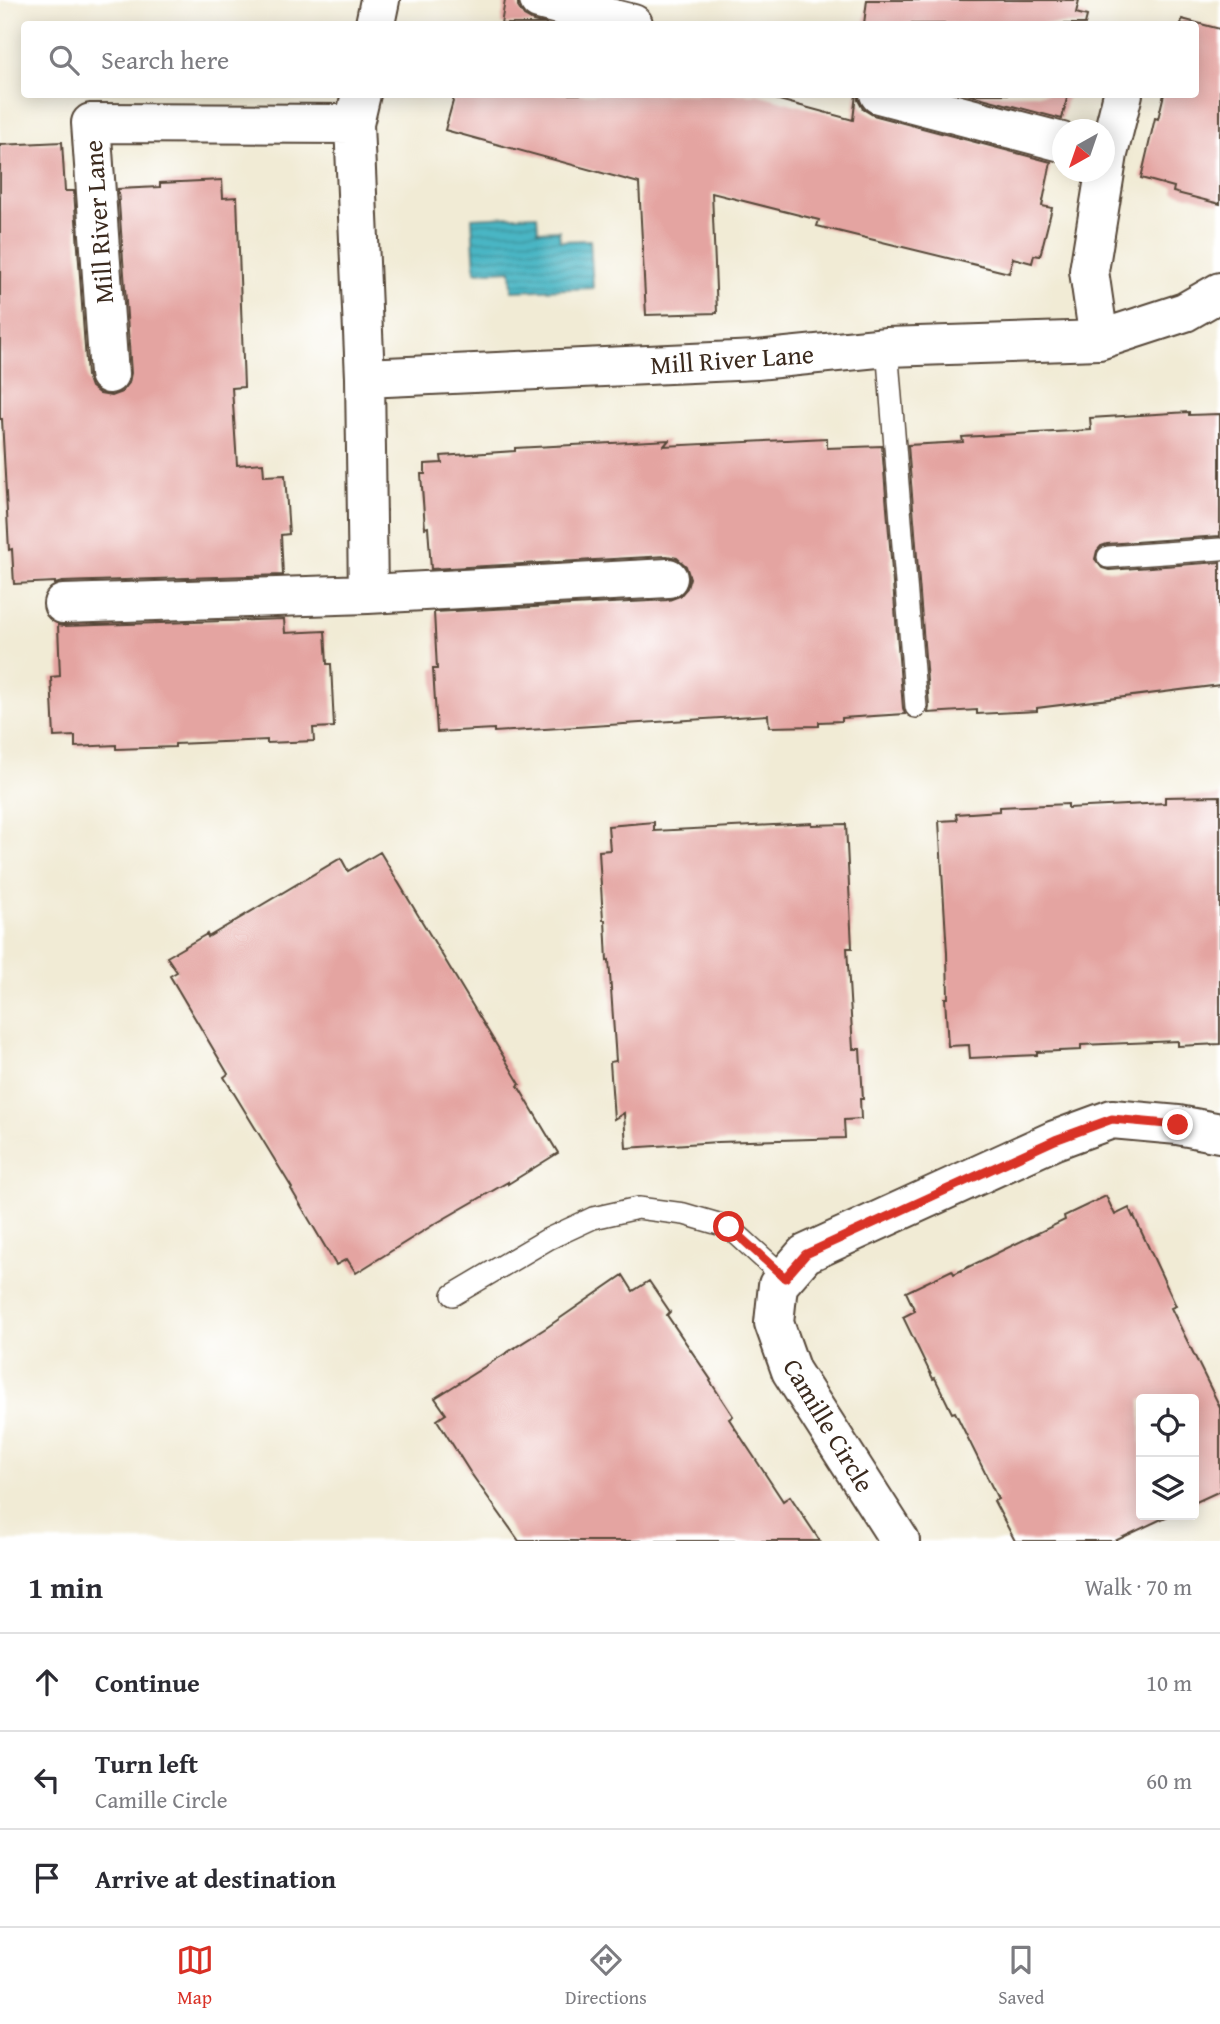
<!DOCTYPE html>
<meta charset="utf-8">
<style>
body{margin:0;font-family:"Gentium Book Plus",serif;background:#f2f2f3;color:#2b2b33}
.controls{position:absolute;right:21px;bottom:21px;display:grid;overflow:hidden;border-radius:7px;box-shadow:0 4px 18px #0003}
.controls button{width:63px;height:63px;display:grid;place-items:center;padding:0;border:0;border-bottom:2px solid #e1e1e2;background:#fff;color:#2b2b33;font:35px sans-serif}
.compass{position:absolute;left:1052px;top:119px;width:63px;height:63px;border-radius:50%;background:#fff;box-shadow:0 4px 18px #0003;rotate:220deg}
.stop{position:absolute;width:21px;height:21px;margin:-16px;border:5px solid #d93025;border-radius:50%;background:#fff}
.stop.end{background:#d93025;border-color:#fff;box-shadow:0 2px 7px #0008}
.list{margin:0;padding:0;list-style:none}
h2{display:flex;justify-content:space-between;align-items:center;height:91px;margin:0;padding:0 28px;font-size:30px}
h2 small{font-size:23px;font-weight:400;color:#7c7c81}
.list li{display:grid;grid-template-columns:46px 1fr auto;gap:21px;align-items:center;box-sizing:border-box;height:98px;padding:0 28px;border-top:2px solid #e1e1e2}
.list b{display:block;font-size:26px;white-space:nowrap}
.list p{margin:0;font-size:23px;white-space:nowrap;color:#7c7c81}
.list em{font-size:23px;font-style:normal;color:#7c7c81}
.icon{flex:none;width:38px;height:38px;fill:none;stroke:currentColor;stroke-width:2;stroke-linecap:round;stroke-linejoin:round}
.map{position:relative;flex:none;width:1220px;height:1541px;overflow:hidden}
.search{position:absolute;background:#fff;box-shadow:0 4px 18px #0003;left:21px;right:21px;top:21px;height:77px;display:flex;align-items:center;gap:18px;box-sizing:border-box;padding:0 24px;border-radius:7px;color:#7c7c81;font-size:26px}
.sheet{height:385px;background:#fff}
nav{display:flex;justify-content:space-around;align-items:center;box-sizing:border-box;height:98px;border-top:2px solid #e1e1e2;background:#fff;font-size:19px;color:#7c7c81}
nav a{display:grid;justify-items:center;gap:4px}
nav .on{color:#d93025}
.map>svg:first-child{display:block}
</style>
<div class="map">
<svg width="1220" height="1541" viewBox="0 0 1220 1541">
<defs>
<pattern id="water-rules" width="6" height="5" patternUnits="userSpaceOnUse" patternTransform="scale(1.75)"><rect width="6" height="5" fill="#49b6c4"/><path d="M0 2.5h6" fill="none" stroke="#3e949f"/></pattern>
</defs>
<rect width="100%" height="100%" fill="#fff"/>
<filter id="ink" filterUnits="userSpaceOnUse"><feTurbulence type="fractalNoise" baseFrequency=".0143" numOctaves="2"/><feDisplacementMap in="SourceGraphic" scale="14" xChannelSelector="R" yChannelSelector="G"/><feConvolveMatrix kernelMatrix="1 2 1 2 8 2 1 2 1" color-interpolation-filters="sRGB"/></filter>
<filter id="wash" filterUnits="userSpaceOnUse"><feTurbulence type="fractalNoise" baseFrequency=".00686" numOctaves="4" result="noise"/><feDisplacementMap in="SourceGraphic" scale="28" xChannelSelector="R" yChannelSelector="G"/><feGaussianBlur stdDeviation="1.57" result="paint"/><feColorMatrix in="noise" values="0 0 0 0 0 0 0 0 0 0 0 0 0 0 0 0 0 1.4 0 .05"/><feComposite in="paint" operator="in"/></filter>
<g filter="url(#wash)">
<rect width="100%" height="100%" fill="#f1ebd5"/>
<path fill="url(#water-rules)" stroke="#427071" stroke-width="2" d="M 537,215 L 538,231 L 559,230 L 560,241 L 590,240 L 593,288 L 512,291 L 511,270 L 475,272 L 472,218 Z"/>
<g id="blocks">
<path fill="#e4a4a1" d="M 505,0 L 518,0 L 518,7 L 524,16 L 533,21 L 547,24 L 501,24 Z
M 867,0 L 1079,0 L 1076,13 L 1087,16 L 1085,24 L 864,24 Z
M 1182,19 L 1220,29 L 1220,204 L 1173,192 L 1174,187 L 1141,178 L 1155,118 L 1158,119 L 1164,94 L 1195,94 L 1195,24 L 1181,24 Z
M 455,94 L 757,94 L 853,120 L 856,94 L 858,94 L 858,100 L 863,109 L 873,115 L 1051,162 L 1042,206 L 1052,208 L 1040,256 L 1034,255 L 1032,263 L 1013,258 L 1009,273 L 817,226 L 819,220 L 712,193 L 717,313 L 646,315 L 639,183 L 445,130 Z
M 967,94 L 1068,94 L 1062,119 Z
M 62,142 L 65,191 L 74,191 L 87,376 L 91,387 L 100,394 L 111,396 L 122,392 L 129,383 L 131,373 L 118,189 L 160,187 L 160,183 L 222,180 L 223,198 L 237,197 L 244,387 L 232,388 L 237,465 L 263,463 L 264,476 L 285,475 L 289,534 L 281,535 L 283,575 L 62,582 L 55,584 L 55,582 L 14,584 L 12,549 L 9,550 L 2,419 L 0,419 L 0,145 Z
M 1189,412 L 1189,415 L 1220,414 L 1220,536 L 1107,544 L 1101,546 L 1097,551 L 1095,559 L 1102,568 L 1109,570 L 1220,562 L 1220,685 L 1037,708 L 1037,711 L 977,714 L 977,710 L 928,713 L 929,706 L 908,445 L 963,442 L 962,437 L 1091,430 L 1090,418 Z
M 827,438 L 827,448 L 882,446 L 903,708 L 905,714 L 842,718 L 842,721 L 819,722 L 819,726 L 769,727 L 768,715 L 494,732 L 494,729 L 437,732 L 433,669 L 437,669 L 434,612 L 669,600 L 680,596 L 687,588 L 690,578 L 686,566 L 677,558 L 667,556 L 431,569 L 428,527 L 425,528 L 421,474 L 425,474 L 425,464 L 442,463 L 441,456 L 515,451 L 515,448 L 669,440 L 664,446 Z
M 284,619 L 285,633 L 325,631 L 327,664 L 331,664 L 334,727 L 313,728 L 314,741 L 267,743 L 267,740 L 175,744 L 175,747 L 116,749 L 116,745 L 75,747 L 75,736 L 54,737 L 51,677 L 60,676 L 58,625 L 64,626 Z
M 1220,796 L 1220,1044 L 1178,1046 L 1178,1041 L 1081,1045 L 1081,1050 L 1037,1052 L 1037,1055 L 970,1058 L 969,1045 L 948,1046 L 945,998 L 948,998 L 947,953 L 939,821 L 957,820 L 956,814 L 1000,811 L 1000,807 L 1068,804 L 1068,808 L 1165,803 L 1165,797 Z
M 654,822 L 654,831 L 812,823 L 812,825 L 846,824 L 852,948 L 847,948 L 853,1049 L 860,1049 L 863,1099 L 860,1099 L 861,1119 L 844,1120 L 845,1138 L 718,1142 L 626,1148 L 624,1113 L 614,1119 L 610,1062 L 616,1061 L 609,960 L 607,961 L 605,920 L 603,920 L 599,851 L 610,850 L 608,826 Z
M 380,852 L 520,1084 L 518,1086 L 558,1153 L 508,1184 L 508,1182 L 433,1225 L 356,1273 L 347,1259 L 336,1265 L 291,1189 L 292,1188 L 224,1077 L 228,1074 L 170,976 L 177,972 L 167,957 L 207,934 L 208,937 L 341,858 L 348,871 Z
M 1106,1196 L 1115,1215 L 1129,1208 L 1133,1217 L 1134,1216 L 1176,1306 L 1171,1308 L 1220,1407 L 1220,1491 L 1194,1503 L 1194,1399 L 1141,1399 L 1141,1515 L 1170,1515 L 1115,1541 L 1015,1541 L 994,1501 L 998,1499 L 955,1412 L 952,1413 L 935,1378 L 933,1379 L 903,1317 L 915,1311 L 906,1292 L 952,1270 L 954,1274 L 1065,1220 L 1064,1216 Z
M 623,1275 L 633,1291 L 649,1281 L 670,1312 L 667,1315 L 711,1380 L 710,1381 L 733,1416 L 729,1419 L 783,1501 L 790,1496 L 820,1541 L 519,1541 L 470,1472 L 437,1420 L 446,1414 L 435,1398 L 546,1328 Z"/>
</g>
</g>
<g filter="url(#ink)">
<use href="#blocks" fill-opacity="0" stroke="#564739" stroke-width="2"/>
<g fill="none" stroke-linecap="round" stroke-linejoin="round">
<g stroke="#564739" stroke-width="24">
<path id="service" d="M 887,347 L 916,707
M 1108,557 L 1220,549
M 453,1295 L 548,1239 L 593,1218 L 638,1208 L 684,1214 L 729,1227 L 785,1278"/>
</g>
<g stroke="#564739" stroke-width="42">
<path id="minor" d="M 539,0 L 633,24
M 375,24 L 380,0
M 361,94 L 354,124 L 365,378 L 368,594
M 879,94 L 1062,142
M 1099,340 L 1089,271 L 1108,154 L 1123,94
M 109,374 L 91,123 L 354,124
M 365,378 L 757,360 L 887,347 L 1099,340 L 1185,312 L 1220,292
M 63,604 L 368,594 L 668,578
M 900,1541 L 791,1371 L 774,1323 L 778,1285 L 805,1254 L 1055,1140 L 1112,1119 L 1178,1125 L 1220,1133"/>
</g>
<use href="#service" stroke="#fff" stroke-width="21"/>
<use href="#minor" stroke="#fff" stroke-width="38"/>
</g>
</g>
<g fill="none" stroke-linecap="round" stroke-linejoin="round" filter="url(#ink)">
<path stroke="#d93025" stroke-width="9" d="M 729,1227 L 785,1278 L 806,1254 L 1055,1140 L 1112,1119 L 1178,1125"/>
</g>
<g text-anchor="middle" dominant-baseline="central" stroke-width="7" stroke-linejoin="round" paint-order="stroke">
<g font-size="26" fill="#3b2a1e" stroke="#fff">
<text transform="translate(98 222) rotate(-94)">Mill River Lane</text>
<text transform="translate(732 359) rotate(-4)">Mill River Lane</text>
<text transform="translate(829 1425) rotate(59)">Camille Circle</text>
</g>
</g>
</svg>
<div class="controls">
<button><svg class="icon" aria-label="locate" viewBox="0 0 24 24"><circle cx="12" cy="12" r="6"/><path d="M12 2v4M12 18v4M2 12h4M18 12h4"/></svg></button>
<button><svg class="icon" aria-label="layers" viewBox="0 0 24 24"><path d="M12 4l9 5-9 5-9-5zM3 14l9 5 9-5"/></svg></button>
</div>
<svg class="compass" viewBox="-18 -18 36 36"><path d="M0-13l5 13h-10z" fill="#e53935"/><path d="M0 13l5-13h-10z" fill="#7c7c81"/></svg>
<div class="stop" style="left:729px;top:1227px"></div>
<div class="stop end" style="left:1178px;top:1125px"></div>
<div class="search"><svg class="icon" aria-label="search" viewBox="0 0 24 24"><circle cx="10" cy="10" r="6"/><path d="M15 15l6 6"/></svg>Search here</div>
</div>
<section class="sheet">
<h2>1 min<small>Walk · 70 m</small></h2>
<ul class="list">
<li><svg class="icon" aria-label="ahead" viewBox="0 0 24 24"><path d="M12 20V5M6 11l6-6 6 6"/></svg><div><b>Continue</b></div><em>10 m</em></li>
<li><svg class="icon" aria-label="left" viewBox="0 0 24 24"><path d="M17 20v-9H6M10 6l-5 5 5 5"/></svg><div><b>Turn left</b><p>Camille Circle</p></div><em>60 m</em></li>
<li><svg class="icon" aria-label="arrive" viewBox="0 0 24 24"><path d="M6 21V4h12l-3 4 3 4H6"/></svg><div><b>Arrive at destination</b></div></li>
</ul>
</section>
<nav>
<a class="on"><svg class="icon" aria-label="map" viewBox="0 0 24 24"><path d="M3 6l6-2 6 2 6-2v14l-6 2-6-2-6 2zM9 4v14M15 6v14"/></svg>Map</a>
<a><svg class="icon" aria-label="directions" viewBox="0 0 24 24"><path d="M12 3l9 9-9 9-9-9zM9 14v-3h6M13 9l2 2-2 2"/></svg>Directions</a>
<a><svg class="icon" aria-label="saved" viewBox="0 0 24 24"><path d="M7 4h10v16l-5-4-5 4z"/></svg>Saved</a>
</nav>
